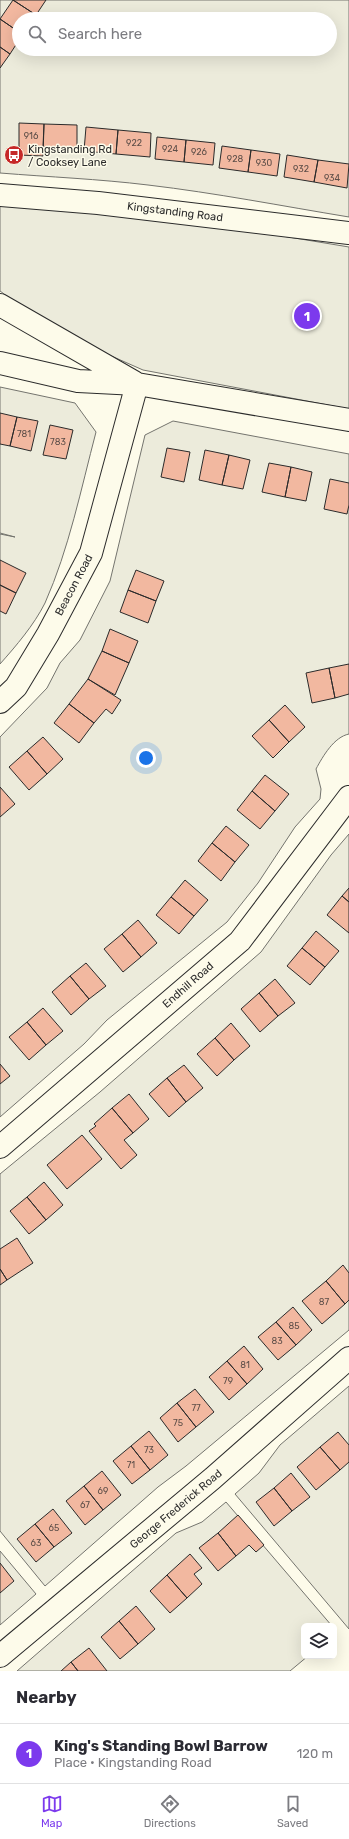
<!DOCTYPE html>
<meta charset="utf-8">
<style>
body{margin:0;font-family:Rubik,sans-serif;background:#f7f7f7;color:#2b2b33}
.controls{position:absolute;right:12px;bottom:12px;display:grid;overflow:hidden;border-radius:6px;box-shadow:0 4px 16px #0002}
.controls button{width:36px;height:36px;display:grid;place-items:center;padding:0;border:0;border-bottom:1px solid #e1e1e2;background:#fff;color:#2b2b33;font:20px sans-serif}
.you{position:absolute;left:146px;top:758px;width:14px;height:14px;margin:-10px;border:3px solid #fff;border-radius:50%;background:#1a73e8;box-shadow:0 0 0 6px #1a73e833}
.badge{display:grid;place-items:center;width:26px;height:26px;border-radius:50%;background:#7c3aed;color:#fff;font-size:13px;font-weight:700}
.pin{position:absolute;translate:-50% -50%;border:2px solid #fff;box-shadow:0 1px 4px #0006}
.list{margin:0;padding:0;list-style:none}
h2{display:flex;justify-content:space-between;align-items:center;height:52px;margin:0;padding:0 16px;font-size:17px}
h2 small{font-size:13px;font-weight:400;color:#7c7c81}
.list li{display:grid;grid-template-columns:26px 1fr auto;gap:12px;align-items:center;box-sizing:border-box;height:60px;padding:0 16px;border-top:1px solid #e1e1e2}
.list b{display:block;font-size:15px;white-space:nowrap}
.list p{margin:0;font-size:13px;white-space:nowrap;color:#7c7c81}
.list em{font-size:13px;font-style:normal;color:#7c7c81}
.icon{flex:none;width:22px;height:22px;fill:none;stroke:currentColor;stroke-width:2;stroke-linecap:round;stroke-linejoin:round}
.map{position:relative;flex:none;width:349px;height:1671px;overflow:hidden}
.search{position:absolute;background:#fff;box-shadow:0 4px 16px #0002;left:12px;right:12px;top:12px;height:44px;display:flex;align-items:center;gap:10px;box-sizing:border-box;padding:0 14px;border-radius:22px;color:#7c7c81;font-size:15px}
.sheet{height:112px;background:#fff}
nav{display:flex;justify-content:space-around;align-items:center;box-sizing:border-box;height:56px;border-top:1px solid #e1e1e2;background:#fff;font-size:11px;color:#7c7c81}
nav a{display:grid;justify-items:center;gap:2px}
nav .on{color:#7c3aed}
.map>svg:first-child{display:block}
</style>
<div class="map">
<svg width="349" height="1671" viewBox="0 0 349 1671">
<rect width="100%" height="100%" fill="#fdfbea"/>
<path fill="#ecebdb" stroke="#74746e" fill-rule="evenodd" d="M 0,0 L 349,0 L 349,217 C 282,206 216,193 148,185 C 99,179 49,177 0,173 ZM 19,19 L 330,19 L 330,49 L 19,49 Z
M 0,204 L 100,212 L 252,231 L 349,247 L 349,409 L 143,370 L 57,332 L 0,291 Z
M 0,387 L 75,403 L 96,432 C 81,489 69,549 45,603 C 34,625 16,646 0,664 L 0,534 L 15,537 L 0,533 Z
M 173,421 L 349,454 L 349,734 C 334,737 323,756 316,769 L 321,789 L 320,799 L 295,827 L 258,883 L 227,922 L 107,1020 L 84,1044 L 0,1117 L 0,737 L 47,688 L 60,663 L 80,640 L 110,581 L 145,435 Z
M 349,834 L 349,1330 L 186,1466 L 158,1487 L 45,1586 L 0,1531 L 0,1174 L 100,1092 L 261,952 L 331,855 Z
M 349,1386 L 349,1629 L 235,1494 L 259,1473 L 280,1445 Z
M 226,1502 L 332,1626 L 304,1626 L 304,1656 L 308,1656 L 290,1671 L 17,1671 L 176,1533 L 202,1522 Z
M 0,1551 L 36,1594 L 0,1625 Z"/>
<path fill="#f2b8a0" stroke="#2b2b2b" d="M 13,0 L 46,0 L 36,15 Z
M 13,0 L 36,15 L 33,19 L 19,19 L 19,32 L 0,19 Z
M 0,19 L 19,32 L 19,40 L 10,54 L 0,47 Z
M 0,47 L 10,54 L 0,68 Z
M 19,123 L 44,124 L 43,156 L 19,155 Z
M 44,124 L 77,125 L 77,149 L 43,147 Z
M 86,127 L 118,130 L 116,154 L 84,151 Z
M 118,130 L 151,133 L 150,157 L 116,154 Z
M 157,137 L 186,140 L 184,162 L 155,159 Z
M 186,140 L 215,143 L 213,165 L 184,162 Z
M 222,146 L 251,150 L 248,172 L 219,168 Z
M 251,150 L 280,154 L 277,176 L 248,172 Z
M 287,155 L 318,160 L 314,182 L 284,177 Z
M 318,160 L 349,164 L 347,188 L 314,182 Z
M 0,413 L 17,417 L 10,446 L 0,444 Z
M 17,417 L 38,421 L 31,451 L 10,446 Z
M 50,425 L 73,430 L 66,459 L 43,455 Z
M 167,448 L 190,452 L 184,482 L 161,477 Z
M 205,450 L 229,455 L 222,485 L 199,480 Z
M 229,455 L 250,460 L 243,489 L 222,485 Z
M 269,463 L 291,467 L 285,497 L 262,492 Z
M 291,467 L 312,472 L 306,501 L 285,497 Z
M 330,479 L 349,483 L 349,505 L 347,514 L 324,509 Z
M 0,560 L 26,573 L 16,593 L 0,585 Z
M 136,570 L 164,581 L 156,601 L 128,590 Z
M 0,585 L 16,593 L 6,614 L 0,611 Z
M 128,590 L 156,601 L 148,623 L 120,612 Z
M 110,629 L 138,641 L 129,663 L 102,651 Z
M 102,651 L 129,663 L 115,695 L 88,679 Z
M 349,664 L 349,694 L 335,698 L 329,668 Z
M 329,668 L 335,698 L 312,703 L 306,673 Z
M 88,679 L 121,700 L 112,714 L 106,709 L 94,723 L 69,704 Z
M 69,704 L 94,723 L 79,743 L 54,723 Z
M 285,705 L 305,727 L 289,742 L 269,720 Z
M 269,720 L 289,742 L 273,758 L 252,736 Z
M 43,737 L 63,759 L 47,774 L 27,751 Z
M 27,751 L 47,774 L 29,790 L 9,767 Z
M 265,775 L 289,794 L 275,811 L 252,791 Z
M 0,787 L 15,804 L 0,817 Z
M 252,791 L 275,811 L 260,829 L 237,810 Z
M 226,826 L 249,845 L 235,862 L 212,843 Z
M 212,843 L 235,862 L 221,881 L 198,861 Z
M 185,880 L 208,900 L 194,916 L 171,897 Z
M 349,888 L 349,902 L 342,896 Z
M 342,896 L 349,902 L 349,933 L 327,915 Z
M 171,897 L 194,916 L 179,934 L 156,915 Z
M 138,920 L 157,943 L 141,957 L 122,934 Z
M 316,931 L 339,951 L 325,967 L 302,948 Z
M 122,934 L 141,957 L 123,972 L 104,949 Z
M 302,948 L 325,967 L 310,985 L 287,966 Z
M 86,963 L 106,986 L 89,999 L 70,976 Z
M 70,976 L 89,999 L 71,1015 L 52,992 Z
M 275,979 L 295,1003 L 278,1016 L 259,993 Z
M 259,993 L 278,1016 L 260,1032 L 241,1009 Z
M 43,1008 L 63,1031 L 46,1045 L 27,1022 Z
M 27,1022 L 46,1045 L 29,1060 L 9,1037 Z
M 231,1023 L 250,1046 L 234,1060 L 215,1038 Z
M 215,1038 L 234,1060 L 217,1076 L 197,1054 Z
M 0,1064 L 10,1076 L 0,1084 Z
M 184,1065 L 203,1088 L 186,1102 L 167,1078 Z
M 167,1078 L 186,1102 L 169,1117 L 149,1094 Z
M 129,1094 L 149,1119 L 133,1133 L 112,1108 Z
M 112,1108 L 133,1133 L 124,1140 L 137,1155 L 121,1169 L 89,1131 L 96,1126 L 94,1124 Z
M 82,1135 L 102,1159 L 67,1189 L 47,1165 Z
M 44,1182 L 63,1205 L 46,1220 L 27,1197 Z
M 27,1197 L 46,1220 L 29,1234 L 10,1211 Z
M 17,1238 L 33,1263 L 7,1280 L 0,1269 L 0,1249 Z
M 343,1265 L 349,1273 L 349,1300 L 345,1304 L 326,1281 Z
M 0,1269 L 7,1280 L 0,1285 Z
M 326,1281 L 345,1304 L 322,1324 L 302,1301 Z
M 293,1307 L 312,1330 L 296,1345 L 276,1322 Z
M 276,1322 L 296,1345 L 278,1360 L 258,1337 Z
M 244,1346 L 263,1369 L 247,1384 L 227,1361 Z
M 227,1361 L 247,1384 L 229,1400 L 209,1377 Z
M 195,1389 L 214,1412 L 196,1427 L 177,1403 Z
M 177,1403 L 196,1427 L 178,1442 L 160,1418 Z
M 149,1431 L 168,1455 L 150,1470 L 131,1446 Z
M 338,1432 L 349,1445 L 349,1462 L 340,1470 L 320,1447 Z
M 131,1446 L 150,1470 L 132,1484 L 113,1461 Z
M 320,1447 L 340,1470 L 316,1490 L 297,1467 Z
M 102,1471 L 121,1495 L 103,1510 L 84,1486 Z
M 291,1473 L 310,1497 L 292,1511 L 274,1488 Z
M 84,1486 L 103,1510 L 85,1525 L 66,1501 Z
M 274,1488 L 292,1511 L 274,1526 L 256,1502 Z
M 53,1509 L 72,1533 L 54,1547 L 35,1524 Z
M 238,1515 L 264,1545 L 256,1552 L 249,1545 L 236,1556 L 218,1533 Z
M 35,1524 L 54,1547 L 36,1562 L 17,1539 Z
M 218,1533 L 236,1556 L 218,1571 L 199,1548 Z
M 190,1554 L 202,1568 L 194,1574 L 202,1584 L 187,1598 L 167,1575 Z
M 0,1563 L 14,1581 L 0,1593 Z
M 167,1575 L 187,1598 L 170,1613 L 150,1591 Z
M 136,1606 L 155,1629 L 138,1644 L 119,1621 Z
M 119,1621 L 138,1644 L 120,1659 L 101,1637 Z
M 89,1648 L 107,1671 L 78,1671 L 71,1662 Z
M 71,1662 L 78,1671 L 61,1671 Z"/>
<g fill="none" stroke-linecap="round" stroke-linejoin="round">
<g stroke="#2b2b2b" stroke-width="24">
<path id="minor" d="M 0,195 L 98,203 L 349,233
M 0,702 L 16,687 L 48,634 L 91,553 L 137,384
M 0,1147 L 240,941 L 349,797
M 0,1656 L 213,1478 L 349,1358"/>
</g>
<g stroke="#2b2b2b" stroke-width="24">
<path id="secondary" d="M 0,305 L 134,382
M 0,363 L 78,381 L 137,384 L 349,420"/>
</g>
<use href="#minor" stroke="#fdfbea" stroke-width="22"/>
<use href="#secondary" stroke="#fdfbea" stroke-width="22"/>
</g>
<defs>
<g id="bus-disc" transform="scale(1)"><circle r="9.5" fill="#c62828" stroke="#fdfbea"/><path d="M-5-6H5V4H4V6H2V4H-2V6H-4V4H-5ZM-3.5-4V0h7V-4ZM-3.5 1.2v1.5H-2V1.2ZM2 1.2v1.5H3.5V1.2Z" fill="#fff"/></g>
</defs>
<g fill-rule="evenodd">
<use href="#bus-disc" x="14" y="155"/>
</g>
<g text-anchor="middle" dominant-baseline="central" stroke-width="3" stroke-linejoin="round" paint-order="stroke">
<g font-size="9" fill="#5d4e48">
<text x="31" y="136">916</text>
<text x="134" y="143">922</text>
<text x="170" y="149">924</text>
<text x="199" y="152">926</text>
<text x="235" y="159">928</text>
<text x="264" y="163">930</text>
<text x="301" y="169">932</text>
<text x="332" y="178">934</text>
<text x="24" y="434">781</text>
<text x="58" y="442">783</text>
<text x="324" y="1302">87</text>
<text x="294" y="1326">85</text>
<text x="277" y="1341">83</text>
<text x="245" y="1365">81</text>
<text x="228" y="1381">79</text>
<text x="196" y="1408">77</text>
<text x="178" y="1423">75</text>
<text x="149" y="1450">73</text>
<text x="131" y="1465">71</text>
<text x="103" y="1491">69</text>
<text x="85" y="1505">67</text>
<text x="54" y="1528">65</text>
<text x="36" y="1543">63</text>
</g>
<g font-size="11" fill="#2b2b2b" stroke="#fdfbea" text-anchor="start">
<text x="28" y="149">Kingstanding Rd<tspan x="28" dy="13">/ Cooksey Lane</tspan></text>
</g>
<g font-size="11" fill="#2b2b2b" stroke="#fdfbea">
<text transform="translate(175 212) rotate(7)">Kingstanding Road</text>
<text transform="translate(74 585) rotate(-62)">Beacon Road</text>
<text transform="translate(188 985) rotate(-41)">Endhill Road</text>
<text transform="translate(176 1509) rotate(-40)">George Frederick Road</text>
</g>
</g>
</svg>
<div class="controls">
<button><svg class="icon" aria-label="layers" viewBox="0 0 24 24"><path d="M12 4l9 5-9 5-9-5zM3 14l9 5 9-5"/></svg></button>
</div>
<div class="you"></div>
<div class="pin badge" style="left:307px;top:316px">1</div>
<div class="search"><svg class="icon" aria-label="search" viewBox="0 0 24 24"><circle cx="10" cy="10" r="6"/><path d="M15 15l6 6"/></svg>Search here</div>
</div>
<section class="sheet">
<h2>Nearby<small></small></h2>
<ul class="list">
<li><span class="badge">1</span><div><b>King's Standing Bowl Barrow</b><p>Place · Kingstanding Road</p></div><em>120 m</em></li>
</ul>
</section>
<nav>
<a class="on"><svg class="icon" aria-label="map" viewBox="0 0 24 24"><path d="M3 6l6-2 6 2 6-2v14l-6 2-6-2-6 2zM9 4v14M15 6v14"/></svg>Map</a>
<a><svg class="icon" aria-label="directions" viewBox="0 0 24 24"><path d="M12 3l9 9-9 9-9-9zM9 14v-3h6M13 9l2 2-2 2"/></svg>Directions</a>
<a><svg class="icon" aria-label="saved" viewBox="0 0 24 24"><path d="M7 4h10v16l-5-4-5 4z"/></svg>Saved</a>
</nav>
